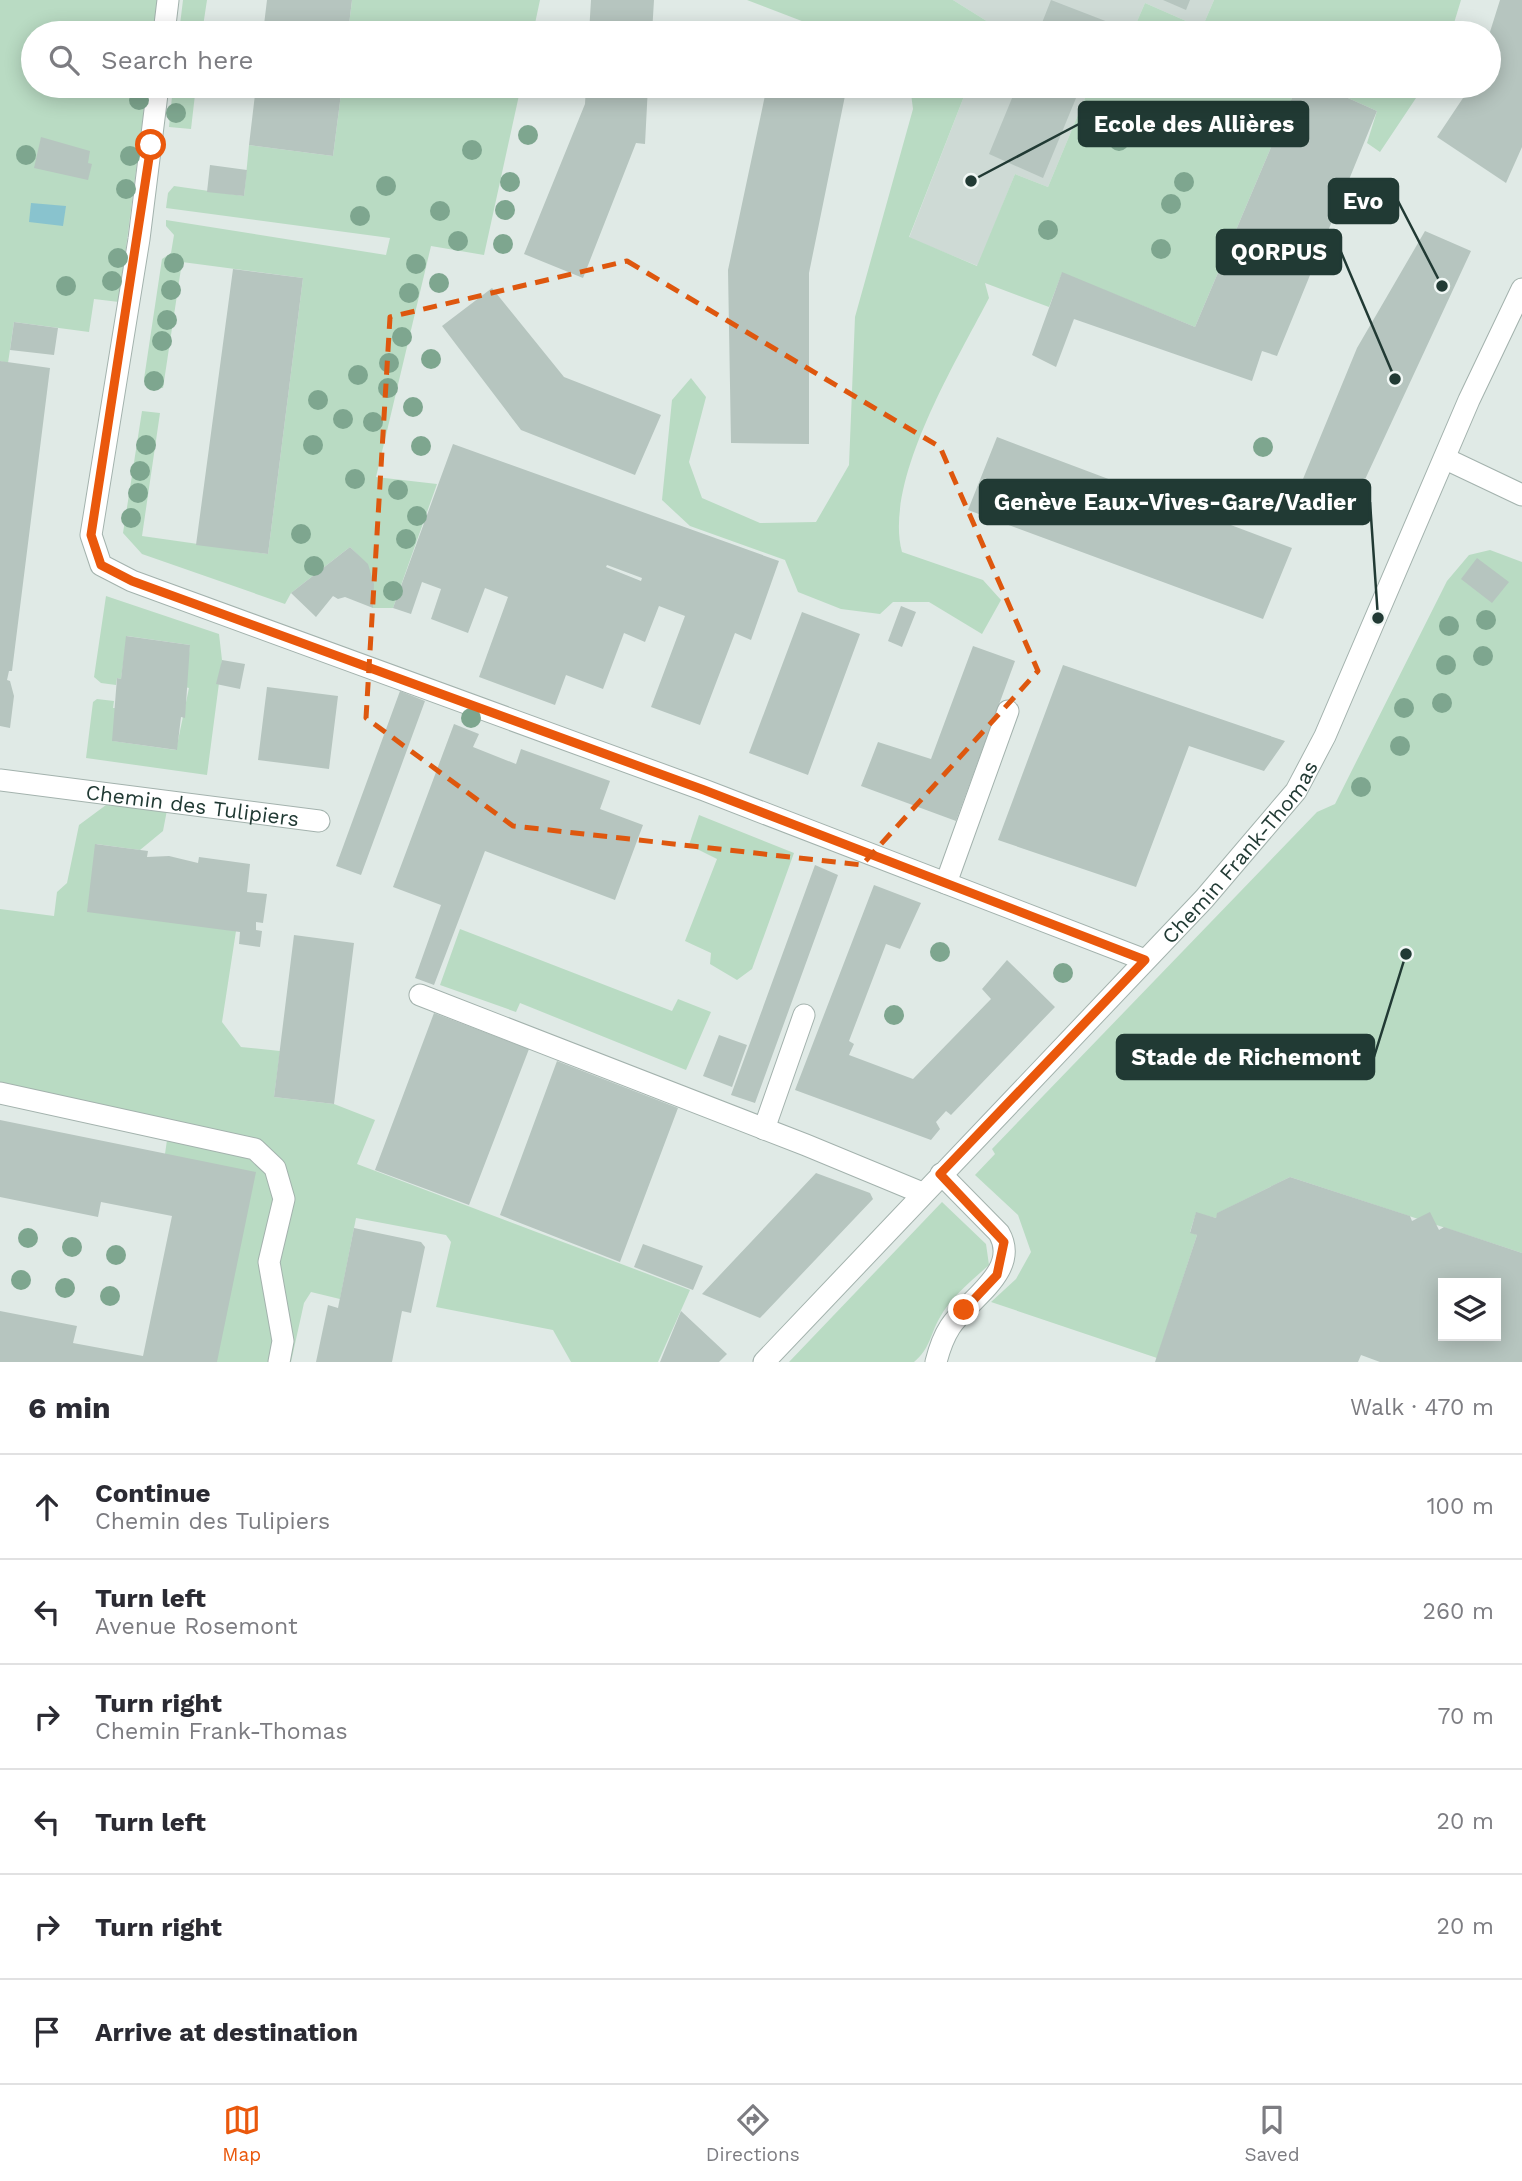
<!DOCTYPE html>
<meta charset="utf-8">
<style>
body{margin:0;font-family:"Work Sans",sans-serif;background:#f7f7f7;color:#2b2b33}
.controls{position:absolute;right:21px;bottom:21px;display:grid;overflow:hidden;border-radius:0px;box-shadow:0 4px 18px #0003}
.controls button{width:63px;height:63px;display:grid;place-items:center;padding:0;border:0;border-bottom:2px solid #e1e1e2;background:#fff;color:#2b2b33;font:35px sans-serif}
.stop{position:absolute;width:21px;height:21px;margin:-16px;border:5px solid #ea580c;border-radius:50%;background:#fff}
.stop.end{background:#ea580c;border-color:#fff;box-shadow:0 2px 7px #0008}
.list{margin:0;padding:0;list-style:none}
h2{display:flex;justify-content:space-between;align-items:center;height:91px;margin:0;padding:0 28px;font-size:30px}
h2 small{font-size:23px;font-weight:400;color:#7c7c81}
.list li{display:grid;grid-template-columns:46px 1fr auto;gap:21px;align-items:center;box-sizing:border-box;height:105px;padding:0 28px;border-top:2px solid #e1e1e2}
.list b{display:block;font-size:26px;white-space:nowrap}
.list p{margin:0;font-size:23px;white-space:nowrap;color:#7c7c81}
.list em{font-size:23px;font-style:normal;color:#7c7c81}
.icon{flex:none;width:38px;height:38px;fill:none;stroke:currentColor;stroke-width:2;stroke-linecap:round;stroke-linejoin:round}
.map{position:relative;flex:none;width:1522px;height:1362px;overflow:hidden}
.search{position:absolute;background:#fff;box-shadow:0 4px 18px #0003;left:21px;right:21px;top:21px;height:77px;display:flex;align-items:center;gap:18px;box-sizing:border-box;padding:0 24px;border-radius:38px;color:#7c7c81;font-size:26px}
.sheet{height:721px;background:#fff}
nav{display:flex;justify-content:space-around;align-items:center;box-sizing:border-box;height:98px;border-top:2px solid #e1e1e2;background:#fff;font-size:19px;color:#7c7c81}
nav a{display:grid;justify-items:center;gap:4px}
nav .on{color:#ea580c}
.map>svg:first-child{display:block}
</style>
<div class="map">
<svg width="1522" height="1362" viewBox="0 0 1522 1362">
<rect width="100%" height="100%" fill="#e0eae6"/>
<path fill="#cedad5" d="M 953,0 L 1214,0 L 1202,28 L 1145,3 L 1132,33 L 990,33 L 993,25 Z
M 968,86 L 1090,86 L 1048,187 L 1015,174 L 978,266 L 909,238 Z"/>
<path fill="#b9dbc3" d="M 0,0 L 158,0 L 154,33 L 33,33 L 33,86 L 147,86 L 119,302 L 94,299 L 89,332 L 14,322 L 8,363 L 0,361 Z
M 183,0 L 207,0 L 202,33 L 179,33 Z
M 352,0 L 540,0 L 533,33 L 348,33 Z
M 747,0 L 953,0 L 993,25 L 990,33 L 833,33 Z
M 1214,0 L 1461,0 L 1451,33 L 1132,33 L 1145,3 L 1202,28 Z
M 173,86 L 196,86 L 191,129 L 169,127 Z
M 342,86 L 521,86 L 484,255 L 431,246 L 376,477 L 437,484 L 393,608 L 373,608 C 374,577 372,568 350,547 L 291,593 L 285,604 L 142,554 L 123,533 L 142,411 L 160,413 L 142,536 L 268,554 L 303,278 L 182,262 L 163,388 L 149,385 L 144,379 L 162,259 L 171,253 L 174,235 L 166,226 L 166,220 L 386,255 L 390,238 L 166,208 L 168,193 L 174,186 L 244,196 L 249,145 L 333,156 Z
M 910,86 L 968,86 L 909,237 L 977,266 L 1015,174 L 1048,187 L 1090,86 L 1297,86 L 1195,327 L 1062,273 L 1049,307 L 985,283 L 989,298 C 956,362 883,481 902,552 L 983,580 L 1001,600 L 982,634 L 929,602 L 893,602 L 880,614 L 841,609 L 798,592 L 785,560 L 690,526 L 662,500 L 672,400 L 691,378 L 706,397 L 689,462 L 702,498 L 760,523 L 816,522 L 849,465 L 855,317 L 913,109 Z
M 1321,86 L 1424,86 L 1380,152 L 1367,143 L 1377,111 Z
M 1490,550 L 1522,562 L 1522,1253 L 1290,1177 L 1218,1213 L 1216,1218 L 1196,1213 L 1190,1232 L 1197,1235 L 1157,1358 L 991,1302 L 1016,1279 L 1031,1252 L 1018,1215 L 975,1175 L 995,1154 L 992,1149 L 1317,812 L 1335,804 L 1447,581 L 1469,555 Z
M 106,596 L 219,634 L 222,660 L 207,775 L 86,758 L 93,702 L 97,699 L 114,701 L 113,708 L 117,708 L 113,741 L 176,750 L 189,688 L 185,687 L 190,645 L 127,636 L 121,679 L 117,678 L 116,685 L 101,683 L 94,677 Z
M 106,805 L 167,810 L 163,831 L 140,850 L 96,844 L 236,931 L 222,1022 L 241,1047 L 280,1051 L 274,1097 L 334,1104 L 375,1120 L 357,1164 L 690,1290 L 658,1362 L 571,1362 L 553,1330 L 436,1307 L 451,1242 L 446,1235 L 356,1218 L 340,1299 L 311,1292 L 304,1303 L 291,1362 L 217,1362 L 165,1154 L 167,1140 L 0,1104 L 0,909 L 54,916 L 57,892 L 67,883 L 79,825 Z
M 699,815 L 794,853 L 752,969 L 737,980 L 710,964 L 711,953 L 685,941 L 717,859 L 689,845 Z
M 460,929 L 672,1011 L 678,999 L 711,1012 L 686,1070 L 520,1003 L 516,1012 L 440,985 Z
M 942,1202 L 986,1244 L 989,1265 C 971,1281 951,1297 939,1319 C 930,1335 930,1349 914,1362 L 789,1362 Z"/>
<path fill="#89c3ce" d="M 31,203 L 66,206 L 63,226 L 29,222 Z"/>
<path fill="#b6c5bf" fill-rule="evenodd" d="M 267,0 L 352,0 L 348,33 L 263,33 Z
M 591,0 L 654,0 L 652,33 L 589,33 Z
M 1051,0 L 1108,22 L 1103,33 L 1038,33 Z
M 1163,0 L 1190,0 L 1186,10 Z
M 1500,0 L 1522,0 L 1522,147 L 1506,183 L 1437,137 L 1471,86 L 1489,86 L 1489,35 Z
M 256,86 L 342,86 L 333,156 L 249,145 Z
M 586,86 L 648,86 L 645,144 L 636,143 L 583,278 L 524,254 L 585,104 Z
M 767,86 L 847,86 L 809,273 L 809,444 L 731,443 L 728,270 Z
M 1017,86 L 1081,86 L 1043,178 L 989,154 Z
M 1297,86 L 1321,86 L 1377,111 L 1277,356 L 1262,351 L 1252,381 L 1074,319 L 1056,367 L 1032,355 L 1062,272 L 1195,327 Z
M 41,137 L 90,151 L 88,163 L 92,164 L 88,180 L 34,168 Z
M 210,165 L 247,170 L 244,196 L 207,192 Z
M 1425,231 L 1471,251 L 1355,501 L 1303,479 L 1357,348 Z
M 233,269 L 303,278 L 268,554 L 196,545 Z
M 492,288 L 564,377 L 661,415 L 635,475 L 521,430 L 442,326 Z
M 14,322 L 58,328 L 54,355 L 10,350 Z
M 0,361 L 50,368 L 12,671 L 9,671 L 7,680 L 10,681 L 14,696 L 10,728 L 0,726 Z
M 997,437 L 1292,548 L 1263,619 L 968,510 Z
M 453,444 L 779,561 L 751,640 L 735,633 L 700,725 L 651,707 L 685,616 L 659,606 L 645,642 L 624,633 L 603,689 L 566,675 L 555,705 L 479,677 L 508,597 L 485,588 L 468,633 L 431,619 L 441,589 L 422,582 L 411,614 L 393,608 ZM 607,565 L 642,578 L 641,581 L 606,567 Z
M 350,547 L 368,564 L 374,584 L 373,608 L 345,597 L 338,599 L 333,596 L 316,617 L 291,593 Z
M 1477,558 L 1509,582 L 1492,603 L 1461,579 Z
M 901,606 L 916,612 L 902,647 L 888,641 Z
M 802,612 L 860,634 L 808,775 L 749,753 Z
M 126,636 L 190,645 L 185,718 L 181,717 L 177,750 L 112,741 L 117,678 L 121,679 Z
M 973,646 L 1015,661 L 956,821 L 861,786 L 878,742 L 931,759 Z
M 222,660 L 245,664 L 240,689 L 216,684 Z
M 1063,665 L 1241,726 L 1285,741 L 1264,771 L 1189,746 L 1136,887 L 998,840 Z
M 267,687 L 338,696 L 329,769 L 258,760 Z
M 400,691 L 425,701 L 361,875 L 336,866 Z
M 454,724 L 479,734 L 473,747 L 516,764 L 521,749 L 610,781 L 600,809 L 643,825 L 615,900 L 485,851 L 434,985 L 415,978 L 441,905 L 393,887 Z
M 95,844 L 148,851 L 147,857 L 169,856 L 198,863 L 199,857 L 250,864 L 247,892 L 267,894 L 263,923 L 256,922 L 256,930 L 262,931 L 260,947 L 239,944 L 240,932 L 87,912 Z
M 815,865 L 838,875 L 755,1103 L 731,1095 Z
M 874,885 L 921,903 L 900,949 L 886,944 L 849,1041 L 854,1044 L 849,1055 L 913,1079 L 991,999 L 982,989 L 1007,960 L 1055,1007 L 951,1115 L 946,1111 L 936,1122 L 940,1129 L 931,1140 L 795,1090 Z
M 294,935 L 354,943 L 334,1104 L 274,1097 Z
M 434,1013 L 529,1049 L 469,1205 L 375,1170 Z
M 719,1035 L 747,1045 L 732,1087 L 703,1076 Z
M 557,1061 L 678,1108 L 620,1262 L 500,1215 Z
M 0,1120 L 256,1172 L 217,1362 L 0,1362 L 0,1311 L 77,1326 L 73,1343 L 143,1356 L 172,1216 L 101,1202 L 98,1217 L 0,1197 Z
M 816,1173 L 870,1193 L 873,1199 L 760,1318 L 702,1294 Z
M 1290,1177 L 1410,1216 L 1412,1221 L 1430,1212 L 1439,1230 L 1444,1227 L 1522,1253 L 1522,1362 L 1380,1362 L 1361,1355 L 1358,1362 L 1155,1362 L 1197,1235 L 1190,1233 L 1196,1212 L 1216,1218 L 1217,1213 ZM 1443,1283 L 1496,1283 L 1496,1336 L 1443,1336 Z
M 354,1228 L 421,1242 L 425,1247 L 411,1313 L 402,1311 L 392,1362 L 316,1362 L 328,1305 L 338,1308 Z
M 643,1244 L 703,1266 L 693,1290 L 634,1267 Z
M 681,1311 L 727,1354 L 719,1362 L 660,1362 Z"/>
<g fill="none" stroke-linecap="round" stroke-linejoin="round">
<g stroke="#a3b2ad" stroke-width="23">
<g id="minor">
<path d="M 164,33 L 168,0"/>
<path d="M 158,86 L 139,239 L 91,535 L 101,565 L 132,581 L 704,790 L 1145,960"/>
<path d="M 1446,459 L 1522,495"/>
<path id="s1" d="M 0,780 L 319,821"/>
<path d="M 946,883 L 1008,711"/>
<path d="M 420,995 L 806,1145 L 922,1193"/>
<path d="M 0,1093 L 255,1149 L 275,1168 L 284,1199 L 269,1262 L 283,1341 L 279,1362"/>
<path d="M 764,1129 L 804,1015"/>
<path id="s2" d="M 764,1362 L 1204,899 L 1296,791 L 1325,736 L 1469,400 L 1522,289"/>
<path d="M 936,1362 C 939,1350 943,1338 950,1327 C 968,1299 1021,1271 999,1233 L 941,1174"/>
</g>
</g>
<use href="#minor" stroke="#fff" stroke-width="21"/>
</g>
<g fill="#7ea68f">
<circle cx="139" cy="100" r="10"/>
<circle cx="176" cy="113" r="10"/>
<circle cx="528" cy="135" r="10"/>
<circle cx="1119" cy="141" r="10"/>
<circle cx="472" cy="150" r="10"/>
<circle cx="26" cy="155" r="10"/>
<circle cx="130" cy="156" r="10"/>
<circle cx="510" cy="182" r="10"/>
<circle cx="1184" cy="182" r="10"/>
<circle cx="386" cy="186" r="10"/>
<circle cx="126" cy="189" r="10"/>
<circle cx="1171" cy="204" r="10"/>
<circle cx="505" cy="210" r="10"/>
<circle cx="440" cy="211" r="10"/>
<circle cx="360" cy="216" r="10"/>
<circle cx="1048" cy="230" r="10"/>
<circle cx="458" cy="241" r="10"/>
<circle cx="503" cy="244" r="10"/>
<circle cx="1161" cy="249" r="10"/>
<circle cx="118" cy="258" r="10"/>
<circle cx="174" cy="263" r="10"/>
<circle cx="416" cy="264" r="10"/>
<circle cx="112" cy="281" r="10"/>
<circle cx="439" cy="283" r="10"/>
<circle cx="66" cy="286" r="10"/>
<circle cx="171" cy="290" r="10"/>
<circle cx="409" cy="293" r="10"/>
<circle cx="167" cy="320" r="10"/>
<circle cx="402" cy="337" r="10"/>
<circle cx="162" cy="341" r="10"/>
<circle cx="431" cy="359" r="10"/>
<circle cx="389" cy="363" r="10"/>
<circle cx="358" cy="375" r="10"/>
<circle cx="154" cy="381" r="10"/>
<circle cx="388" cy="388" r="10"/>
<circle cx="318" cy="400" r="10"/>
<circle cx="413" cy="407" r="10"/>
<circle cx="343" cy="419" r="10"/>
<circle cx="373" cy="422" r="10"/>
<circle cx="146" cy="445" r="10"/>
<circle cx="313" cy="445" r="10"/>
<circle cx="421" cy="446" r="10"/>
<circle cx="1263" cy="447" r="10"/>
<circle cx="140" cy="471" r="10"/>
<circle cx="355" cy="479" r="10"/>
<circle cx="398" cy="490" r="10"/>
<circle cx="138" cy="493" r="10"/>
<circle cx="417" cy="516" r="10"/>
<circle cx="131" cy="518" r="10"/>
<circle cx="301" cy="534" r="10"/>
<circle cx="406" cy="539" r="10"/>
<circle cx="314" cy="566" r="10"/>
<circle cx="393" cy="591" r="10"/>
<circle cx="1486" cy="620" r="10"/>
<circle cx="1449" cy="626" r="10"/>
<circle cx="1483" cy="656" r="10"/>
<circle cx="1446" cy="665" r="10"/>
<circle cx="1442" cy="703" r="10"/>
<circle cx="1404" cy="708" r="10"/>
<circle cx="471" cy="718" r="10"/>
<circle cx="1400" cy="746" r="10"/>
<circle cx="1361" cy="787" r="10"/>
<circle cx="940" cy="952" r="10"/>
<circle cx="1063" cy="973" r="10"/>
<circle cx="894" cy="1015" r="10"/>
<circle cx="28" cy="1238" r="10"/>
<circle cx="72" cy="1247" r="10"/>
<circle cx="116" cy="1255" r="10"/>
<circle cx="21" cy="1280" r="10"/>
<circle cx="65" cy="1288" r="10"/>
<circle cx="110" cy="1296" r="10"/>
</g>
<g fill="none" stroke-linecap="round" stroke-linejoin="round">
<path stroke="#ea580c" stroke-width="9" d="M 151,145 L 91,535 L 101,565 L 132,581 L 704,790 L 1145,960 L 940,1174 L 1004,1242 L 997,1275 L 964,1310"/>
</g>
<path fill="none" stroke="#de570e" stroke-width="5" stroke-dasharray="14 9" stroke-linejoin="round" d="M 627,261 L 940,447 L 1038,671 L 862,865 L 513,826 L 366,718 L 390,317 Z"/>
<g text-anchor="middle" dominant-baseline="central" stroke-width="5" stroke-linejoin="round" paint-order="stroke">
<g font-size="21" fill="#213a34" stroke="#f0f7f4">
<text stroke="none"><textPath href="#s1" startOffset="194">Chemin des Tulipiers</textPath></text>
<text stroke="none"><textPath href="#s2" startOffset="698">Chemin Frank-Thomas</textPath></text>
</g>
</g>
<path fill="none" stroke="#213a34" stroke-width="2.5" d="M971 181L1079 124M1442 286L1398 201M1395 379L1341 252M1378 618L1370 502M1406 954L1374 1057"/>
<g fill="#213a34" stroke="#f0f7f4" stroke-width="2.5">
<circle cx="971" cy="181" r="7"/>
<circle cx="1442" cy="286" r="7"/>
<circle cx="1395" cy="379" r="7"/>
<circle cx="1378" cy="618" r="7"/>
<circle cx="1406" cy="954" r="7"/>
</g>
<g fill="#213a34" stroke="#213a34" stroke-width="2.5">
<rect x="1079" y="102" width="229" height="44" rx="7"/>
<rect x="1329" y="179" width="69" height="44" rx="7"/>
<rect x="1217" y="230" width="124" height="44" rx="7"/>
<rect x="980" y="480" width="390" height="44" rx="7"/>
<rect x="1117" y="1035" width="257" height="44" rx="7"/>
</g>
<g font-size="23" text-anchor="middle" font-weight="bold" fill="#fff">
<text x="1194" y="132">Ecole des Allières</text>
<text x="1363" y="209">Evo</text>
<text x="1279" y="260">QORPUS</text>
<text x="1175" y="510">Genève Eaux-Vives-Gare/Vadier</text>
<text x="1246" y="1065">Stade de Richemont</text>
</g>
</svg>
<div class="controls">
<button><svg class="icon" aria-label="layers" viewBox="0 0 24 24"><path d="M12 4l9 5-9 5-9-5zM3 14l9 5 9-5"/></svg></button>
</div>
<div class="stop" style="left:151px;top:145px"></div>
<div class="stop end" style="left:964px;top:1310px"></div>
<div class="search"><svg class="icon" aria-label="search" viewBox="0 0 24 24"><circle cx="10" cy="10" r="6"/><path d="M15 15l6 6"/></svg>Search here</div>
</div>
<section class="sheet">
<h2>6 min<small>Walk · 470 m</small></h2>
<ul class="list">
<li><svg class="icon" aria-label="ahead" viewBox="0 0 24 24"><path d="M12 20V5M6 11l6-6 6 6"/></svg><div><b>Continue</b><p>Chemin des Tulipiers</p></div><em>100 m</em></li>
<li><svg class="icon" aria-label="left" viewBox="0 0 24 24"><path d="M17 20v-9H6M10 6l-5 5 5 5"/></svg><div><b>Turn left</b><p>Avenue Rosemont</p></div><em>260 m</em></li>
<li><svg class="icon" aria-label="right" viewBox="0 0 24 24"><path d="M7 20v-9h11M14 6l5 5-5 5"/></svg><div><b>Turn right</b><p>Chemin Frank-Thomas</p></div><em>70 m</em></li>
<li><svg class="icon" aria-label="left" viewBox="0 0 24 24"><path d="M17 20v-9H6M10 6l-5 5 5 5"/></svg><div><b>Turn left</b></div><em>20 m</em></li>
<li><svg class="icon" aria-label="right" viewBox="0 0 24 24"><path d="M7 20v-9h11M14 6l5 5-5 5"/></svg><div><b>Turn right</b></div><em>20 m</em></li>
<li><svg class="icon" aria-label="arrive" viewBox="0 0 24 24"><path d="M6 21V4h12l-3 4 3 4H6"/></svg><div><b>Arrive at destination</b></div></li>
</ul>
</section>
<nav>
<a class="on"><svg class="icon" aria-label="map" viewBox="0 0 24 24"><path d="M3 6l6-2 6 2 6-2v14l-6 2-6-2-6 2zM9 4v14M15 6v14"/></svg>Map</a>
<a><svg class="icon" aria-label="directions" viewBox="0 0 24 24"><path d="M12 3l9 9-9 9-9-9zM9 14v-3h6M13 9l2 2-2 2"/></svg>Directions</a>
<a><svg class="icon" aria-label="saved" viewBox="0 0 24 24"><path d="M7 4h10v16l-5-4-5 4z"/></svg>Saved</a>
</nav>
